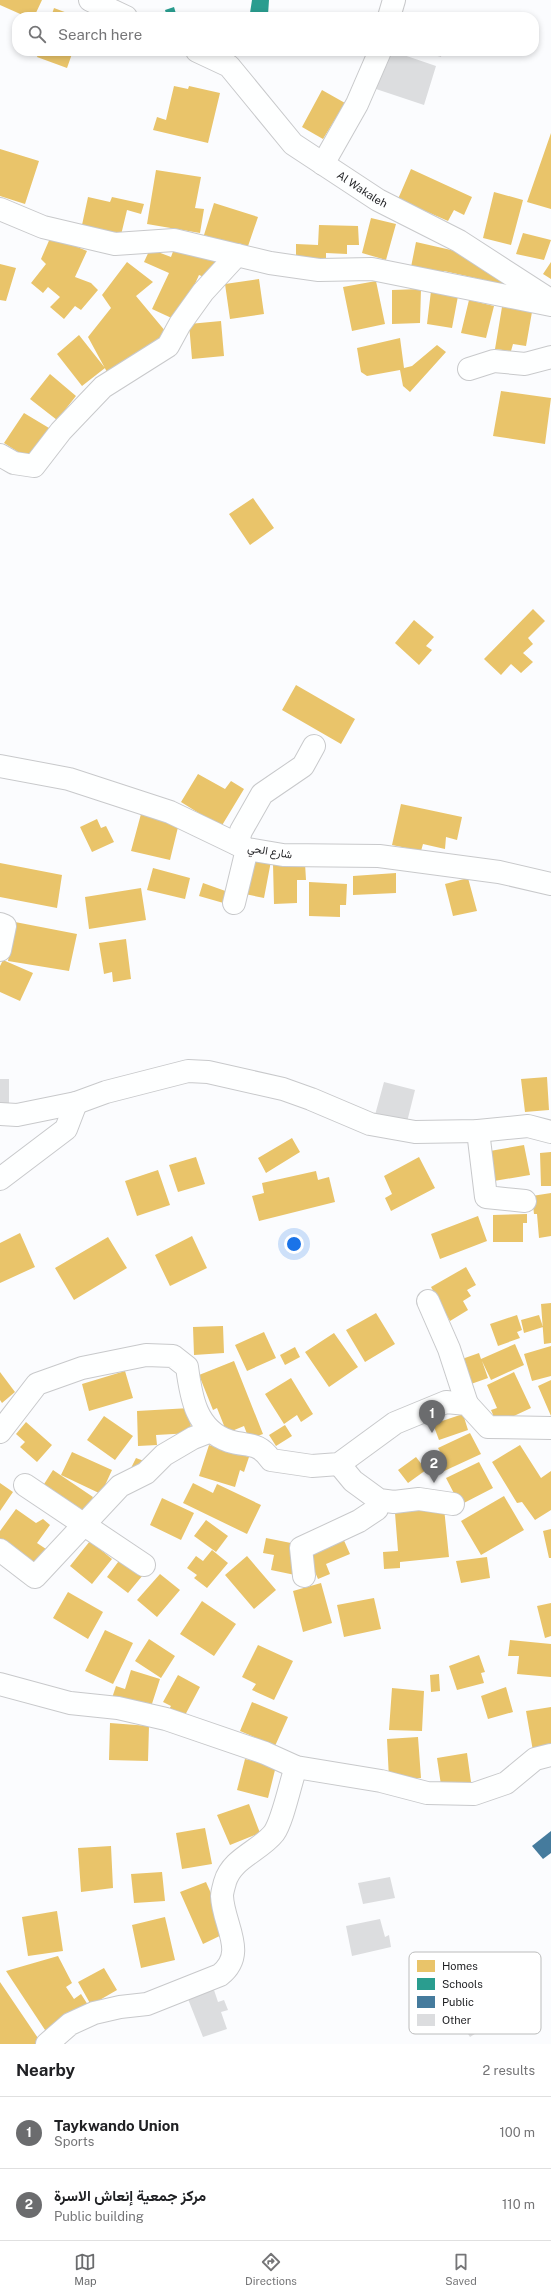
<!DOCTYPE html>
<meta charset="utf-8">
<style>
body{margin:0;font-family:"Public Sans",Vazirmatn,sans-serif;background:#f6f6f6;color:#202124}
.you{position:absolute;left:294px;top:1244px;width:14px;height:14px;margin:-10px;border:3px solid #fff;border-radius:50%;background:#1a73e8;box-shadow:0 0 0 6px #1a73e833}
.badge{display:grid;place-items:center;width:26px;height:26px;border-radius:50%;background:#6b6c6e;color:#fff;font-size:13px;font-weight:700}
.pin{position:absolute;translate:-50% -33px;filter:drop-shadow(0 1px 2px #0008)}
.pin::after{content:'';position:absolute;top:21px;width:14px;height:12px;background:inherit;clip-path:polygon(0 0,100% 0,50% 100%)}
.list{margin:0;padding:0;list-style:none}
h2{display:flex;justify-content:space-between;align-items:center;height:52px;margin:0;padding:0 16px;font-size:17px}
h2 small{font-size:13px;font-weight:400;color:#757577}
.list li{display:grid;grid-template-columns:26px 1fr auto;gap:12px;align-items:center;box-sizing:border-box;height:72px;padding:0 16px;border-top:1px solid #e0e0e0}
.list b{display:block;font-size:15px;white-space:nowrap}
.list p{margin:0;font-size:13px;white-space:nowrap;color:#757577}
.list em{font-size:13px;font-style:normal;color:#757577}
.icon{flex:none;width:22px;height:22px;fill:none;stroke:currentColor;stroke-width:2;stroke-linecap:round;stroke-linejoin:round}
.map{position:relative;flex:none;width:551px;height:2044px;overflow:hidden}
.search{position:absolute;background:#fff;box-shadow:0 2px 6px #0003;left:12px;right:12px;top:12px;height:44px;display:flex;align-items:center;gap:10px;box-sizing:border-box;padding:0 14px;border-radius:16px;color:#757577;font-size:15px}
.sheet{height:196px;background:#fff}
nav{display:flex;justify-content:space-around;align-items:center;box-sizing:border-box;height:56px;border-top:1px solid #e0e0e0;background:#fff;font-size:11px;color:#757577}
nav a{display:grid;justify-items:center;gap:2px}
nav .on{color:#6b6c6e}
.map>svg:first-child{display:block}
</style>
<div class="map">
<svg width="551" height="2044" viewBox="0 0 551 2044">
<rect width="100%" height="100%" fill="#fbfcfe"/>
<path fill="#e9c46a" d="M 0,0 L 42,0 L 34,17 L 27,17 L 0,5 Z
M 54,8 L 78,17 L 51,17 Z
M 39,51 L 73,51 L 67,68 L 37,57 Z
M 174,86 L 188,89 L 189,86 L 220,93 L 208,143 L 153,130 L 157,117 L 166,120 Z
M 322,90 L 345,103 L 323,139 L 302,127 Z
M 551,133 L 551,209 L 527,202 Z
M 0,149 L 39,161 L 25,204 L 0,196 Z
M 411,169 L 472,197 L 464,215 L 454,210 L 448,221 L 398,199 Z
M 156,170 L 201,177 L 195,208 L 204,209 L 200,233 L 147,224 Z
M 494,192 L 523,200 L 511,245 L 483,238 Z
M 88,197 L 110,202 L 112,197 L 144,204 L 141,214 L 127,210 L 121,235 L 82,225 Z
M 214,203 L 258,217 L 247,249 L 204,235 Z
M 371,218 L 396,224 L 386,260 L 362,253 Z
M 319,225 L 358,226 L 359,245 L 347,245 L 347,254 L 326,253 L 326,260 L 296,259 L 296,244 L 318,245 Z
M 523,233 L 551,240 L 544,260 L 516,254 Z
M 51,236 L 87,251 L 75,277 L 91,283 L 98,290 L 81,310 L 75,306 L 64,319 L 50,307 L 60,297 L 48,287 L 43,293 L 31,283 L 46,264 L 41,259 Z
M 416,242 L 473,255 L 504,276 L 502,284 L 444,271 L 442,275 L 411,267 Z
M 175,246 L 216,262 L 209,279 L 199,275 L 178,321 L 152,309 L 169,273 L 144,262 L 150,249 L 171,257 Z
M 127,262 L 153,282 L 136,296 L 166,332 L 139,355 L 107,372 L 88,337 L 111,308 L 102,295 Z
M 551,262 L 551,279 L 543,274 Z
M 0,264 L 16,268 L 6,301 L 0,300 Z
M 259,279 L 264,314 L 230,319 L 225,284 Z
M 376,281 L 385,324 L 352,331 L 343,287 Z
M 421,289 L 420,323 L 392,324 L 392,290 Z
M 431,291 L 458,296 L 452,328 L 427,324 Z
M 469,300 L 494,306 L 486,338 L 461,333 Z
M 502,307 L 532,312 L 526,346 L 513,344 L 511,351 L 495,349 Z
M 221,321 L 224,356 L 192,359 L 189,324 Z
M 79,335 L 105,368 L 82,386 L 57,354 Z
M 400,338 L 404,368 L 412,366 L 437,345 L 446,352 L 410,392 L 403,386 L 400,370 L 367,376 L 361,372 L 357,348 Z
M 50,374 L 76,396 L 57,420 L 30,399 Z
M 501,391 L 551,398 L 545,444 L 493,436 Z
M 24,413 L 49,428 L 29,459 L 4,443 Z
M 253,498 L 274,528 L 250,545 L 229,514 Z
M 533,609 L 545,621 L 528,638 L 533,644 L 523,653 L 533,662 L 521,673 L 511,664 L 501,675 L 484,659 Z
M 414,620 L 434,637 L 426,646 L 432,650 L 419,665 L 395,643 Z
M 296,685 L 355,719 L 341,744 L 282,710 Z
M 198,774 L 225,789 L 231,781 L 244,789 L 221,827 L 181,802 Z
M 401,804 L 462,817 L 457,840 L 446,837 L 445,849 L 423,844 L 421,851 L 392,845 Z
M 141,814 L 179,823 L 170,860 L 131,851 Z
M 97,819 L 101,828 L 106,826 L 114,842 L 92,852 L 80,827 Z
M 252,857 L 271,861 L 264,898 L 245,894 Z
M 0,863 L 62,875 L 57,908 L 0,897 Z
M 305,863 L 306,880 L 297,880 L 297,903 L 274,904 L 273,864 Z
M 153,868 L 190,878 L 185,899 L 147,890 Z
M 396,873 L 396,893 L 353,895 L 353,876 Z
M 468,878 L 477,911 L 453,916 L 445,884 Z
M 309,882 L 347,884 L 346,905 L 340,905 L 340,917 L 309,916 Z
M 203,883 L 231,893 L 227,904 L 199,896 Z
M 141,888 L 146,920 L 89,929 L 85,897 Z
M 15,922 L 77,934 L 69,971 L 8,961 Z
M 126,939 L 131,979 L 113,982 L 112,972 L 104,974 L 99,943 Z
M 3,960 L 33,973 L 20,1001 L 0,992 L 0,966 Z
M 547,1077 L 549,1110 L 525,1112 L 521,1079 Z
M 292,1138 L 300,1152 L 266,1173 L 258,1158 Z
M 524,1145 L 530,1175 L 494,1181 L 490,1151 Z
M 551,1152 L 551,1186 L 541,1186 L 540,1153 Z
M 196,1157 L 205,1184 L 178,1192 L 169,1165 Z
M 419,1157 L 435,1188 L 391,1211 L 385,1198 L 392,1194 L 384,1176 Z
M 158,1170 L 170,1205 L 137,1216 L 125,1181 Z
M 316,1171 L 318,1180 L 329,1177 L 335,1202 L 259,1221 L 252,1196 L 264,1193 L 262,1183 Z
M 551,1193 L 551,1236 L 539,1238 L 537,1214 L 534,1214 L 532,1196 Z
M 527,1214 L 527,1223 L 523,1223 L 523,1242 L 493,1242 L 493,1215 Z
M 478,1216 L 487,1241 L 440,1259 L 431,1234 Z
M 20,1233 L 35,1267 L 0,1283 L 0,1243 Z
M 192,1236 L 207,1268 L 170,1286 L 155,1255 Z
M 108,1237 L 127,1268 L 74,1300 L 55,1268 Z
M 466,1267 L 476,1285 L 467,1290 L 471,1296 L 463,1301 L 468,1310 L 450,1321 L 431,1287 Z
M 551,1303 L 551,1343 L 544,1344 L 541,1304 Z
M 376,1313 L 395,1344 L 365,1362 L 346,1330 Z
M 517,1315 L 522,1330 L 517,1332 L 520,1338 L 498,1346 L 490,1324 Z
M 539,1315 L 543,1327 L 524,1333 L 521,1320 Z
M 223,1326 L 224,1353 L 194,1355 L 193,1327 Z
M 264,1332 L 276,1358 L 247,1371 L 235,1345 Z
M 334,1333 L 358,1367 L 329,1387 L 305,1352 Z
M 515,1344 L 524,1365 L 491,1380 L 482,1361 L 488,1378 L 471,1384 L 462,1359 L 479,1353 L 481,1359 Z
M 551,1346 L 551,1376 L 532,1381 L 524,1354 Z
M 295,1347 L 300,1357 L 285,1365 L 280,1355 Z
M 234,1361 L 263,1434 L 249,1439 L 244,1426 L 227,1433 L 217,1408 L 213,1410 L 199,1375 Z
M 125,1371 L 133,1398 L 89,1411 L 82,1384 Z
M 0,1372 L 15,1392 L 2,1403 L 0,1400 Z
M 514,1372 L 531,1408 L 497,1424 L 491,1410 L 497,1408 L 487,1385 Z
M 291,1378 L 313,1414 L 301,1422 L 297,1415 L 284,1424 L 265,1394 Z
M 551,1380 L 551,1416 L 538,1386 Z
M 190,1408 L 191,1433 L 156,1435 L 157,1445 L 138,1446 L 137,1411 Z
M 463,1414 L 468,1430 L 439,1440 L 433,1424 Z
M 104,1416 L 133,1436 L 115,1460 L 87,1440 Z
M 26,1422 L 52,1445 L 37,1462 L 20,1447 L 25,1442 L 16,1434 Z
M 285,1425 L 292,1436 L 276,1446 L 269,1435 Z
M 470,1433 L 481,1454 L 442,1472 L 438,1460 L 443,1457 L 438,1448 Z
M 209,1445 L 249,1457 L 244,1472 L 240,1470 L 235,1487 L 199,1476 Z
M 520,1445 L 541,1478 L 551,1471 L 551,1510 L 535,1520 L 522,1502 L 517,1503 L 492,1462 Z
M 72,1452 L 112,1470 L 101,1494 L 61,1475 Z
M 416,1457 L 426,1470 L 408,1483 L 398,1470 Z
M 136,1458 L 144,1461 L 140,1472 L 131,1468 Z
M 479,1462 L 493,1488 L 460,1505 L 446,1478 Z
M 53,1470 L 93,1497 L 79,1519 L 39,1492 Z
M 0,1483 L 13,1492 L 0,1511 Z
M 193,1483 L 213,1493 L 217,1484 L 261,1505 L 247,1534 L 183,1503 Z
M 504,1496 L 524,1530 L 481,1555 L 461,1521 Z
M 162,1498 L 194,1513 L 181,1540 L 150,1525 Z
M 444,1508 L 449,1557 L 400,1562 L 400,1568 L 384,1569 L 383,1552 L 398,1551 L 395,1513 Z
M 16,1509 L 36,1523 L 43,1519 L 50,1525 L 37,1543 L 46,1549 L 34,1564 L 0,1540 L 0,1531 Z
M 206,1520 L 228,1536 L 216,1552 L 194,1536 Z
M 551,1529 L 551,1558 L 549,1558 L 543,1531 Z
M 342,1536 L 350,1554 L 326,1564 L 330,1574 L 318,1579 L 306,1551 Z
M 266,1538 L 296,1544 L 295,1575 L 271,1570 L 274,1555 L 263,1553 Z
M 90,1541 L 112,1559 L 92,1584 L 70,1566 Z
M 212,1550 L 228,1563 L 207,1588 L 194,1578 L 197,1575 L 187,1568 L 196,1556 L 203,1561 Z
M 247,1556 L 276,1590 L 254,1609 L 225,1575 Z
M 487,1557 L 490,1578 L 461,1583 L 456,1561 Z
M 121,1558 L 143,1575 L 128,1593 L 107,1577 Z
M 160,1574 L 180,1590 L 157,1617 L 137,1600 Z
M 321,1583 L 332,1623 L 303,1632 L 293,1591 Z
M 68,1592 L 103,1612 L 88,1639 L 53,1618 Z
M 374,1598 L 381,1629 L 344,1637 L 337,1605 Z
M 202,1601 L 236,1624 L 214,1656 L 180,1634 Z
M 551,1603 L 551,1636 L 545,1638 L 537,1606 Z
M 105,1630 L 133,1643 L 113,1684 L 85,1671 Z
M 149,1639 L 175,1656 L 161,1678 L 135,1661 Z
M 510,1640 L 551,1644 L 551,1677 L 517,1674 L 519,1656 L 508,1656 Z
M 258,1645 L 293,1661 L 274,1700 L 252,1690 L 256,1684 L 242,1677 Z
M 479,1655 L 485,1672 L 481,1673 L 484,1683 L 457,1690 L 449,1666 Z
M 131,1670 L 160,1679 L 149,1713 L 111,1701 L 116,1686 L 125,1689 Z
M 439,1674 L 440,1691 L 431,1692 L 430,1675 Z
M 178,1675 L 200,1687 L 183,1719 L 168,1711 L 171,1706 L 163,1702 Z
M 506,1687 L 513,1712 L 488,1719 L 481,1696 Z
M 392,1688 L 424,1691 L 422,1731 L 389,1730 Z
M 252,1702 L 288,1717 L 275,1746 L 240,1731 Z
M 551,1707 L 551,1747 L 533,1751 L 526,1711 Z
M 110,1723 L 149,1726 L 148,1761 L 109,1760 Z
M 418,1737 L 421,1778 L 389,1779 L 387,1739 Z
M 467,1753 L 471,1782 L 441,1785 L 437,1758 Z
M 245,1759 L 276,1766 L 268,1798 L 237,1790 Z
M 249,1804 L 260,1833 L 230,1845 L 217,1815 Z
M 205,1828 L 212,1864 L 182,1869 L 176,1833 Z
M 111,1846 L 113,1888 L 81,1892 L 78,1848 Z
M 162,1872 L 165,1901 L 134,1903 L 131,1874 Z
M 206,1882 L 228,1932 L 203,1944 L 180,1892 Z
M 57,1911 L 63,1951 L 28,1956 L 22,1917 Z
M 165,1917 L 175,1960 L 141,1968 L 132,1925 Z
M 58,1956 L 72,1983 L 66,1987 L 74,1999 L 81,1994 L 88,2005 L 47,2033 L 6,1971 Z
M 104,1968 L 117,1990 L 91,2005 L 78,1982 Z
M 0,1982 L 42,2044 L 0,2044 Z"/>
<path fill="#2a9d8f" d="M 252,0 L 269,0 L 268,15 L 250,13 Z
M 174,7 L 177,17 L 167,17 L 165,10 Z"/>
<path fill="#457b9d" d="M 551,1831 L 551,1853 L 543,1859 L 532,1846 Z"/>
<path fill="#dcdddf" d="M 421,12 L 435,17 L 419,17 Z
M 386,51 L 392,51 L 436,66 L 424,105 L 373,88 Z
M 420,51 L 442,51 L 441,57 Z
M 0,1079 L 9,1079 L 9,1105 L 0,1105 Z
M 384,1082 L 415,1090 L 407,1122 L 375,1115 Z
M 390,1877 L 395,1898 L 363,1904 L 358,1883 Z
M 380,1919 L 385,1937 L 389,1935 L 391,1947 L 352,1956 L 346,1926 Z
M 488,1973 L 509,2006 L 483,2023 L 486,2027 L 470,2037 L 445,1998 Z
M 214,1990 L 218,2002 L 224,2000 L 228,2010 L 221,2012 L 227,2029 L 203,2037 L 188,1999 Z"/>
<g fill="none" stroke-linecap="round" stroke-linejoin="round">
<g stroke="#c8c9cb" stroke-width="24">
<g id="minor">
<path d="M 90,0 L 126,17"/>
<path d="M 389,17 L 394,0"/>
<path id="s1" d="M 197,51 L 229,66 L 293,144 L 378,200 L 459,241 L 550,300"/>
<path d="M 323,164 L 357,104 L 380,51"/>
<path d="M 0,209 L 43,227 L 115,244 L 174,240 L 270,263 L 319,270 L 372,269 L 551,305"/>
<path d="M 469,369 L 494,361 L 525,364 L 551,357"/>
<path d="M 0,455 L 14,463 L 34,466 L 61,431 L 103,387 L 168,346 L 180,324 L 203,292 L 237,255"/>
<path d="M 0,766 L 69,779 L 170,812 L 247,849 L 283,855 L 379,856 L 499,872 L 551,884"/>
<path d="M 237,844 L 241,831 L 262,794 L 303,766 L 314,746"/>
<path d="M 234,903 L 247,849"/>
<path d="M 0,924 L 5,926 L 0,950"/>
<path d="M 0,1114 L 17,1115 L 76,1103 L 106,1092 L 188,1071 L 208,1072 L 283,1089 L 311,1099 L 370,1124 L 415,1132 L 478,1131 L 528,1126 L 551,1132"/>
<path d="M 478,1131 L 486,1197 L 525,1201"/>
<path d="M 0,1179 L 66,1129 L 76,1103"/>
<path d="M 428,1301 L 449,1349 L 467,1404"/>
<path d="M 0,1432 L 37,1384 L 82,1368 L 146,1355 L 173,1356 L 187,1367 C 191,1397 196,1430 229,1441 C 248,1447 258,1441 271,1460 L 312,1466 L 339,1464 L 395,1423 L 446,1402 L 467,1404 L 488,1427 L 551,1428"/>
<path d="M 339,1464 L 353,1481 L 379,1500 L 394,1502 L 419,1499 L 453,1504"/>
<path d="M 25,1485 L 144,1565"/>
<path d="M 0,1550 L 35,1577 L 120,1486 L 146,1473 L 164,1455 L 193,1438 L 211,1431"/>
<path d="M 304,1576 L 301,1548 L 359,1521 L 377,1509 L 379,1500"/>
<path d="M 0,1684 L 70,1703 L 118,1708 L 166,1719 L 265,1753 L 296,1767 L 381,1781 L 427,1793 L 474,1794 L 506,1783 L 535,1759 L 551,1755"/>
<path d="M 47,2044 L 70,2024 L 94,2013 L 120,2007 L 147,2004 L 220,1975 C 248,1953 223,1925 222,1896 C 222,1892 224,1886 225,1882 C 232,1858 260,1851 274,1833 C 283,1820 290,1784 296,1767"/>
</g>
</g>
<use href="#minor" stroke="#feffff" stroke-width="22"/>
</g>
<g text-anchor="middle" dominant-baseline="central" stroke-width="4" stroke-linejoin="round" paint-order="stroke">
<g font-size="11" fill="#1d1e21" stroke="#fff">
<text stroke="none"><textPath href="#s1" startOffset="219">Al Wakaleh</textPath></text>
<text transform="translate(270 851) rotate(9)">شارع الحي</text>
</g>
</g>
<rect x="409" y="1952" width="132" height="82" rx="6" fill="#fff" stroke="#bbbcbc" stroke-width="1"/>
<rect x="417" y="1960" width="18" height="12" fill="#e9c46a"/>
<rect x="417" y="1978" width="18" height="12" fill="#2a9d8f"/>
<rect x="417" y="1996" width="18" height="12" fill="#457b9d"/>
<rect x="417" y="2014" width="18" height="12" fill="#dcdddf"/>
<g font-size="11" fill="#1d1e21">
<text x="442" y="1970">Homes</text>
<text x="442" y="1988">Schools</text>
<text x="442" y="2006">Public</text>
<text x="442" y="2024">Other</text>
</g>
</svg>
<div class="you"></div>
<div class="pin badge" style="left:432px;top:1433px">1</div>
<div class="pin badge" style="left:434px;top:1483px">2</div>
<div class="search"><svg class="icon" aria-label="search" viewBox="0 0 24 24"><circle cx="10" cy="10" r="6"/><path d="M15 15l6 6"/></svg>Search here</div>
</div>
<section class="sheet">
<h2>Nearby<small>2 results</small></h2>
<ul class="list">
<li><span class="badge">1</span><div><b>Taykwando Union</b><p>Sports</p></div><em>100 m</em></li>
<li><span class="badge">2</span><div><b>مركز جمعية إنعاش الاسرة</b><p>Public building</p></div><em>110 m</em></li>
</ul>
</section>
<nav>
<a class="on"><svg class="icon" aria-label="map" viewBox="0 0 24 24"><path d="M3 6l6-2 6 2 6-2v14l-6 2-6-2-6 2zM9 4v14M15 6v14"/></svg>Map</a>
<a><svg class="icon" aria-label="directions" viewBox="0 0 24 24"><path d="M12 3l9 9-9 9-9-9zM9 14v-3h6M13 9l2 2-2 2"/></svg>Directions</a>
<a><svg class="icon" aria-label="saved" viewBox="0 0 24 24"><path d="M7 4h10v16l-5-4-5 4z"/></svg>Saved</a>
</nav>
